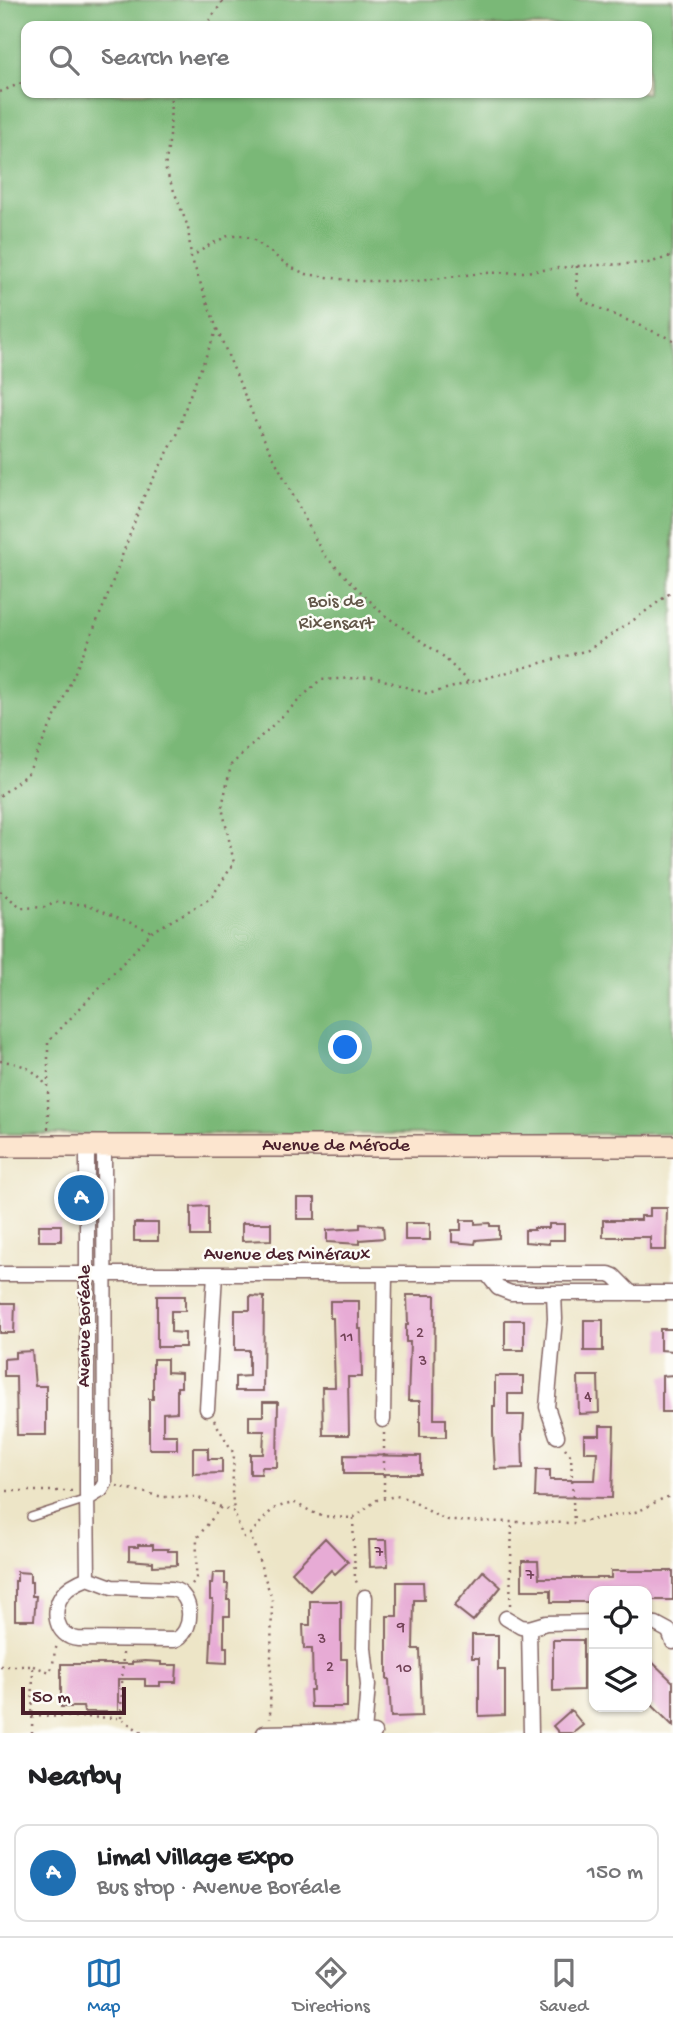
<!DOCTYPE html>
<meta charset="utf-8">
<style>
body{margin:0;font-family:"Gochi Hand",sans-serif;background:#f2f2f2;color:#202124}
.controls{position:absolute;right:21px;bottom:21px;display:grid;overflow:hidden;border-radius:14px;box-shadow:0 2px 5px #0004}
.controls button{width:63px;height:63px;display:grid;place-items:center;padding:0;border:0;border-bottom:2px solid #e0e0e0;background:#fff;color:#202124;font:35px sans-serif}
.scale{position:absolute;left:21px;bottom:18px;width:105px;box-sizing:border-box;padding-left:7px;border:4px solid #4a1f2b;border-top:0;font-size:19px;line-height:24px;white-space:nowrap;color:#4a1f2b;-webkit-text-stroke:5px #fdfcf7;paint-order:stroke}
.you{position:absolute;left:346px;top:1048px;width:24px;height:24px;margin:-18px;border:5px solid #fff;border-radius:50%;background:#1a73e8;box-shadow:0 0 0 10px #1a73e833}
.badge{display:grid;place-items:center;width:46px;height:46px;border-radius:50%;background:#1f6fb2;color:#fff;font-size:23px;font-weight:700}
.pin{position:absolute;translate:-50% -50%;border:4px solid #fff;box-shadow:0 2px 7px #0006}
.list{margin:0;padding:0;list-style:none}
h2{display:flex;justify-content:space-between;align-items:center;height:91px;margin:0;padding:0 28px;font-size:30px}
h2 small{font-size:23px;font-weight:400;color:#757577}
.list li{display:grid;grid-template-columns:46px 1fr auto;gap:21px;align-items:center;box-sizing:border-box;height:98px;margin:0 14px 14px;padding:0 14px;border:2px solid #e0e0e0;border-radius:14px}
.list b{display:block;font-size:26px;white-space:nowrap}
.list p{margin:0;font-size:23px;white-space:nowrap;color:#757577}
.list em{font-size:23px;font-style:normal;color:#757577}
.icon{flex:none;width:38px;height:38px;fill:none;stroke:currentColor;stroke-width:2;stroke-linecap:round;stroke-linejoin:round}
.map{position:relative;flex:none;width:673px;height:1733px;overflow:hidden}
.search{position:absolute;background:#fff;box-shadow:0 2px 5px #0004;left:21px;right:21px;top:21px;height:77px;display:flex;align-items:center;gap:18px;box-sizing:border-box;padding:0 24px;border-radius:14px;color:#757577;font-size:26px}
.sheet{height:203px;background:#fff}
nav{display:flex;justify-content:space-around;align-items:center;box-sizing:border-box;height:98px;border-top:2px solid #e0e0e0;background:#fff;font-size:19px;color:#757577}
nav a{display:grid;justify-items:center;gap:4px}
nav .on{color:#1f6fb2}
.map>svg:first-child{display:block}
</style>
<div class="map">
<svg width="673" height="1733" viewBox="0 0 673 1733">
<rect width="100%" height="100%" fill="#fdfcf7"/>
<filter id="ink" filterUnits="userSpaceOnUse"><feTurbulence type="fractalNoise" baseFrequency=".0143" numOctaves="2"/><feDisplacementMap in="SourceGraphic" scale="14" xChannelSelector="R" yChannelSelector="G"/><feConvolveMatrix kernelMatrix="1 2 1 2 8 2 1 2 1" color-interpolation-filters="sRGB"/></filter>
<filter id="wash" filterUnits="userSpaceOnUse"><feTurbulence type="fractalNoise" baseFrequency=".00686" numOctaves="4" result="noise"/><feDisplacementMap in="SourceGraphic" scale="28" xChannelSelector="R" yChannelSelector="G"/><feGaussianBlur stdDeviation="1.57" result="paint"/><feColorMatrix in="noise" values="0 0 0 0 0 0 0 0 0 0 0 0 0 0 0 0 0 1.4 0 .05"/><feComposite in="paint" operator="in"/></filter>
<g filter="url(#wash)">
<rect width="100%" height="100%" fill="#ede5c7"/>
<path fill="#7ab877" stroke="#626c51" stroke-width="2" fill-rule="evenodd" d="M 0,0 L 673,0 L 673,1134 L 0,1134 ZM 26,26 L 647,26 L 647,93 L 26,93 Z"/>
<g id="blocks">
<path fill="#e7abd5" d="M 297,1198 L 315,1198 L 315,1219 L 297,1219 Z
M 208,1206 L 208,1236 L 191,1236 L 191,1207 Z
M 650,1208 L 667,1208 L 666,1250 L 650,1250 L 650,1237 L 603,1237 L 603,1220 L 641,1220 L 641,1216 L 650,1216 Z
M 461,1220 L 475,1220 L 475,1224 L 490,1223 L 490,1226 L 499,1226 L 499,1238 L 476,1240 L 475,1244 L 452,1242 L 452,1230 L 461,1230 Z
M 134,1223 L 158,1223 L 158,1241 L 134,1241 Z
M 242,1223 L 271,1223 L 271,1240 L 242,1241 Z
M 405,1223 L 430,1223 L 430,1240 L 405,1240 Z
M 360,1224 L 383,1226 L 384,1238 L 360,1240 L 360,1244 L 327,1242 L 327,1230 L 360,1228 Z
M 549,1224 L 564,1224 L 564,1240 L 549,1240 L 549,1244 L 525,1242 L 525,1230 L 534,1230 L 534,1228 L 549,1228 Z
M 39,1225 L 61,1225 L 61,1241 L 39,1241 Z
M 407,1295 L 435,1295 L 434,1419 L 446,1419 L 446,1437 L 420,1437 L 420,1401 L 408,1401 L 410,1342 L 406,1342 L 406,1325 L 408,1325 Z
M 157,1296 L 185,1296 L 185,1311 L 171,1311 L 171,1332 L 185,1333 L 185,1347 L 157,1347 Z
M 250,1296 L 264,1297 L 263,1391 L 235,1391 L 235,1377 L 249,1376 L 249,1350 L 235,1350 L 235,1310 L 250,1310 Z
M 330,1301 L 359,1301 L 359,1329 L 361,1329 L 362,1377 L 348,1377 L 349,1435 L 323,1435 L 322,1387 L 335,1387 L 333,1318 L 330,1318 Z
M 0,1303 L 15,1303 L 14,1333 L 0,1333 Z
M 505,1320 L 524,1320 L 524,1350 L 505,1350 Z
M 584,1320 L 603,1320 L 603,1351 L 584,1351 Z
M 660,1329 L 673,1329 L 673,1351 L 660,1350 Z
M 32,1351 L 35,1386 L 46,1386 L 46,1435 L 17,1435 L 16,1376 L 4,1376 L 4,1359 L 15,1358 L 15,1352 Z
M 153,1359 L 167,1359 L 167,1372 L 181,1373 L 181,1387 L 177,1387 L 177,1412 L 163,1413 L 163,1435 L 177,1435 L 177,1449 L 149,1449 L 149,1399 L 153,1399 Z
M 673,1375 L 673,1412 L 662,1412 L 662,1376 Z
M 495,1376 L 523,1376 L 523,1394 L 508,1394 L 508,1415 L 524,1415 L 523,1432 L 522,1432 L 523,1468 L 495,1469 L 493,1432 L 493,1406 L 495,1406 Z
M 578,1376 L 598,1376 L 599,1413 L 579,1414 Z
M 263,1402 L 278,1402 L 277,1467 L 262,1467 L 261,1474 L 250,1474 L 250,1454 L 263,1454 L 264,1431 L 249,1431 L 249,1416 L 263,1416 Z
M 600,1426 L 614,1426 L 612,1498 L 535,1497 L 536,1470 L 550,1470 L 550,1480 L 595,1480 L 597,1452 L 584,1452 L 584,1435 L 600,1435 Z
M 193,1448 L 208,1448 L 208,1459 L 222,1459 L 222,1473 L 193,1474 Z
M 344,1455 L 421,1456 L 421,1474 L 344,1474 Z
M 325,1538 L 348,1562 L 335,1574 L 331,1570 L 310,1591 L 292,1572 Z
M 369,1540 L 387,1540 L 388,1566 L 370,1567 Z
M 138,1545 L 153,1545 L 153,1549 L 168,1549 L 168,1551 L 177,1551 L 177,1565 L 153,1566 L 153,1562 L 129,1560 L 129,1547 L 138,1547 Z
M 522,1561 L 538,1561 L 539,1578 L 611,1578 L 611,1571 L 673,1571 L 673,1600 L 647,1600 L 647,1591 L 594,1591 L 594,1602 L 551,1602 L 551,1590 L 522,1590 Z
M 483,1571 L 501,1587 L 473,1621 L 454,1606 Z
M 17,1572 L 30,1573 L 30,1582 L 32,1582 L 32,1596 L 36,1596 L 34,1620 L 15,1620 L 15,1581 L 17,1581 Z
M 213,1573 L 225,1573 L 225,1584 L 228,1584 L 227,1600 L 230,1600 L 230,1616 L 224,1616 L 224,1647 L 227,1647 L 227,1663 L 210,1662 L 213,1600 L 210,1600 L 210,1584 L 212,1584 Z
M 397,1582 L 423,1582 L 424,1600 L 414,1600 L 413,1649 L 420,1649 L 422,1716 L 391,1717 L 389,1679 L 387,1679 L 387,1616 L 397,1616 Z
M 310,1601 L 341,1601 L 341,1659 L 347,1659 L 347,1707 L 311,1707 L 310,1690 L 313,1690 L 312,1649 L 304,1649 L 303,1625 L 310,1625 Z
M 472,1635 L 498,1635 L 498,1670 L 505,1670 L 505,1715 L 479,1716 L 479,1658 L 472,1658 Z
M 553,1640 L 583,1640 L 583,1690 L 553,1691 Z
M 647,1657 L 673,1682 L 673,1726 L 647,1700 Z
M 145,1661 L 161,1662 L 161,1665 L 177,1665 L 176,1682 L 160,1682 L 160,1686 L 145,1686 L 145,1679 L 118,1679 L 118,1712 L 84,1712 L 83,1707 L 61,1707 L 61,1664 L 132,1664 L 132,1662 Z
M 571,1710 L 583,1725 L 573,1733 L 559,1733 L 553,1726 Z"/>
</g>
</g>
<g filter="url(#ink)">
<use href="#blocks" fill-opacity="0" stroke="#836462" stroke-width="2"/>
<g fill="none" stroke-linecap="round" stroke-linejoin="round">
<g stroke="#836462" stroke-width="10">
<path id="lane" d="M 31,1517 L 87,1499"/>
</g>
<g stroke="#836462" stroke-width="17">
<path id="street" d="M 87,1146 L 87,1491 L 88,1578 C 80,1581 69,1586 63,1594 C 51,1609 55,1637 78,1639 L 174,1640 C 195,1633 194,1593 172,1589 L 112,1587 L 88,1578
M 0,1274 L 609,1274 L 614,1276 L 631,1293
M 487,1274 L 498,1288 L 511,1293 L 673,1293
M 554,1293 L 555,1319 L 547,1407 L 557,1436
M 207,1409 L 215,1274
M 383,1420 L 385,1274
M 88,1498 L 101,1490 L 105,1483 L 104,1146
M 506,1618 L 521,1627 L 529,1628
M 647,1623 L 656,1624 L 669,1631 L 673,1642
M 264,1733 L 364,1731 L 374,1733
M 364,1733 L 368,1685 L 364,1648 L 365,1597
M 531,1733 L 529,1628 L 546,1623 L 594,1622"/>
</g>
<g stroke="#836462" stroke-width="24">
<g id="secondary">
<path id="s1" d="M 0,1146 L 673,1146"/>
</g>
</g>
<path stroke="#836462" stroke-width="2.5" stroke-dasharray="2 5" stroke-linecap="butt" d="M 205,26 L 224,0
M 0,92 L 26,81
M 171,93 L 170,136 L 165,168 L 188,227 L 191,257
M 577,266 L 576,291 L 585,302 L 673,340
M 217,329 L 258,427 L 323,554 L 383,614 L 444,657 L 469,683
M 0,796 L 28,773 L 62,702 L 104,605 L 144,496 L 177,435 L 188,400 L 217,329 L 191,257 L 211,244 L 228,236 L 244,236 L 253,239 L 290,267 L 306,274 L 354,281 L 418,281 L 482,273 L 525,272 L 577,266 L 648,263 L 673,256
M 0,891 L 22,908 L 45,907 L 57,902 L 89,905 L 152,932
M 0,1061 C 17,1062 37,1069 46,1086
M 48,1129 L 48,1042 L 152,932 L 211,898 L 234,863 L 222,807 L 231,765 L 320,680 L 374,677 L 428,694 L 588,650 L 638,617 L 673,591
M 214,1420 L 234,1454 L 232,1492 L 234,1512
M 384,1433 L 384,1497
M 565,1448 L 571,1456 L 574,1523
M 117,1486 L 163,1497 L 196,1497 L 234,1512 L 241,1532 L 244,1537 L 250,1534 L 272,1599 L 270,1719
M 0,1491 L 74,1491
M 353,1518 L 355,1579 L 359,1587
M 250,1534 L 273,1509 L 284,1505 L 295,1503 L 318,1515 L 332,1517 L 353,1518 L 377,1500 L 396,1496 L 409,1499 L 437,1516 L 451,1521 L 574,1523 L 635,1512 C 649,1508 658,1498 673,1496
M 192,1584 L 196,1579 L 197,1538 L 221,1507
M 510,1605 L 512,1521
M 0,1666 L 33,1666 L 32,1733
M 33,1666 L 50,1672 C 55,1662 53,1653 57,1646
M 32,1716 L 121,1718 L 142,1733
M 121,1718 L 123,1651"/>
<use href="#lane" stroke="#fff" stroke-width="7"/>
<use href="#street" stroke="#fff" stroke-width="14"/>
<use href="#secondary" stroke="#fce5cf" stroke-width="21"/>
</g>
</g>
<g text-anchor="middle" dominant-baseline="central" stroke-width="5" stroke-linejoin="round" paint-order="stroke">
<g font-size="16" fill="#714256">
<text x="420" y="1334">2</text>
<text x="347" y="1338">11</text>
<text x="423" y="1362">3</text>
<text x="588" y="1398">4</text>
<text x="379" y="1553">7</text>
<text x="530" y="1576">7</text>
<text x="401" y="1628">9</text>
<text x="322" y="1640">3</text>
<text x="330" y="1668">2</text>
<text x="404" y="1669">10</text>
</g>
<g font-size="19" fill="#625648" stroke="#fdfcf7">
<text x="336" y="602">Bois de<tspan x="336" dy="22">Rixensart</tspan></text>
</g>
<g font-size="19" fill="#4a1f2b" stroke="#fdfcf7">
<text stroke="none"><textPath href="#s1" startOffset="336">Avenue de Mérode</textPath></text>
<text x="287" y="1255">Avenue des Minéraux</text>
<text transform="translate(85 1326) rotate(-90)">Avenue Boréale</text>
</g>
</g>
</svg>
<div class="controls">
<button><svg class="icon" aria-label="locate" viewBox="0 0 24 24"><circle cx="12" cy="12" r="6"/><path d="M12 2v4M12 18v4M2 12h4M18 12h4"/></svg></button>
<button><svg class="icon" aria-label="layers" viewBox="0 0 24 24"><path d="M12 4l9 5-9 5-9-5zM3 14l9 5 9-5"/></svg></button>
</div>
<div class="scale">50 m</div>
<div class="you"></div>
<div class="pin badge" style="left:81px;top:1198px">A</div>
<div class="search"><svg class="icon" aria-label="search" viewBox="0 0 24 24"><circle cx="10" cy="10" r="6"/><path d="M15 15l6 6"/></svg>Search here</div>
</div>
<section class="sheet">
<h2>Nearby<small></small></h2>
<ul class="list">
<li><span class="badge">A</span><div><b>Limal Village Expo</b><p>Bus stop · Avenue Boréale</p></div><em>150 m</em></li>
</ul>
</section>
<nav>
<a class="on"><svg class="icon" aria-label="map" viewBox="0 0 24 24"><path d="M3 6l6-2 6 2 6-2v14l-6 2-6-2-6 2zM9 4v14M15 6v14"/></svg>Map</a>
<a><svg class="icon" aria-label="directions" viewBox="0 0 24 24"><path d="M12 3l9 9-9 9-9-9zM9 14v-3h6M13 9l2 2-2 2"/></svg>Directions</a>
<a><svg class="icon" aria-label="saved" viewBox="0 0 24 24"><path d="M7 4h10v16l-5-4-5 4z"/></svg>Saved</a>
</nav>
